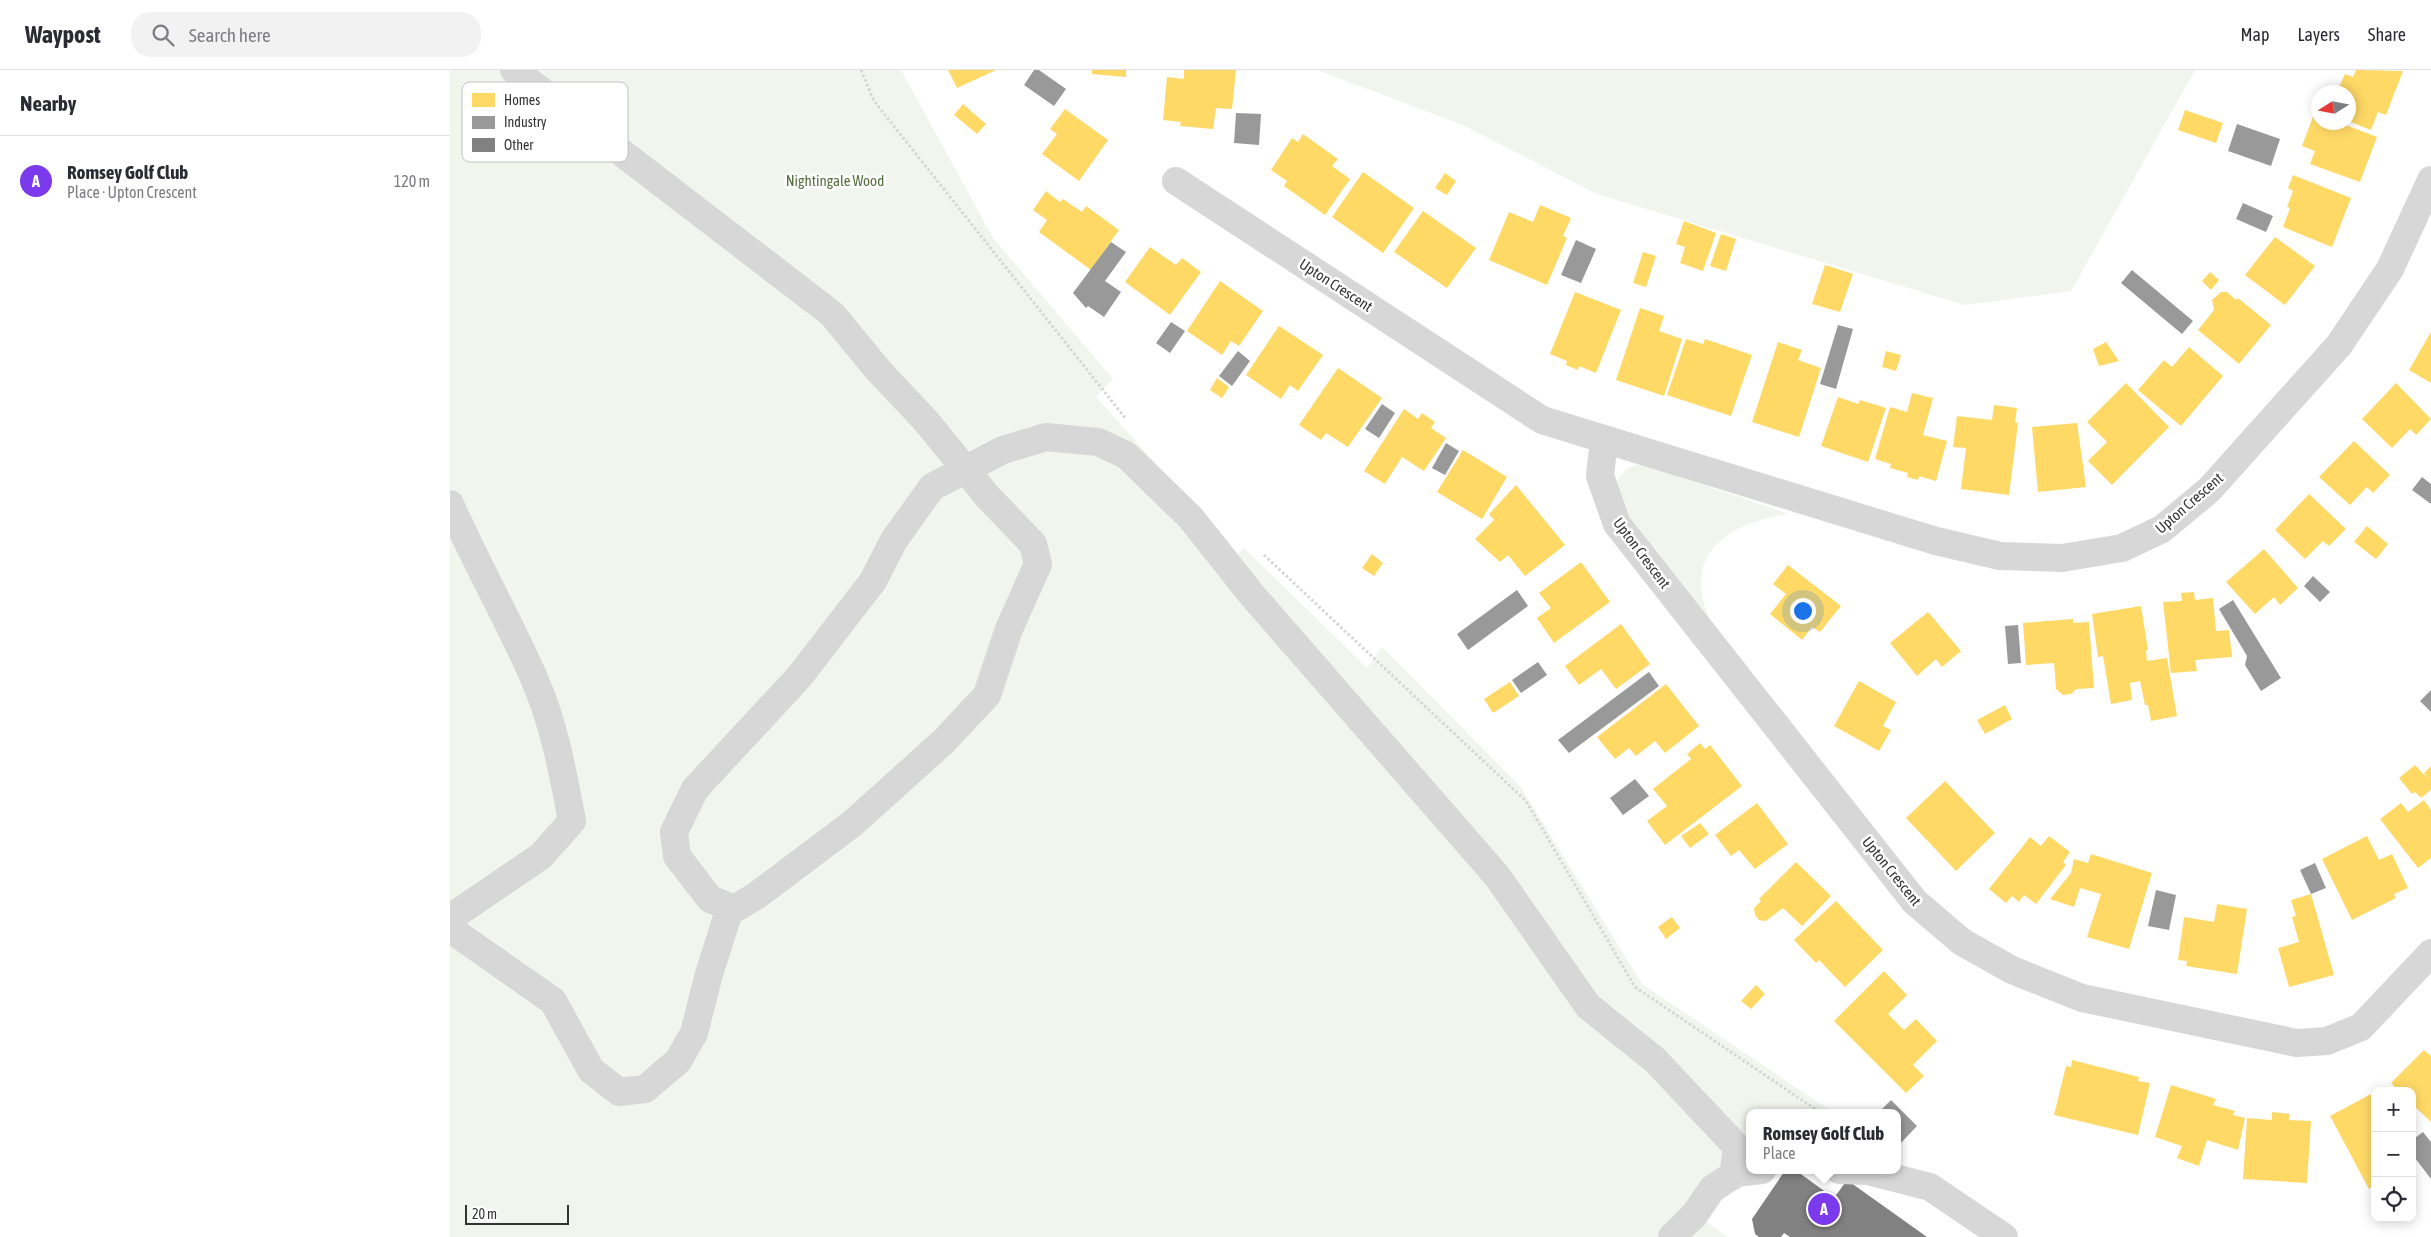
<!DOCTYPE html>
<meta charset="utf-8">
<style>
body{margin:0;font-family:"Asap Condensed",sans-serif;background:#f2f2f3;color:#2b2b33}
.controls{position:absolute;right:15px;bottom:15px;display:grid;overflow:hidden;border-radius:10px;box-shadow:0 2px 12px #0003}
.controls button{width:45px;height:45px;display:grid;place-items:center;padding:0;border:0;border-bottom:1px solid #e1e1e2;background:#fff;color:#2b2b33;font:25px sans-serif}
.compass{position:absolute;left:1861px;top:15px;width:45px;height:45px;border-radius:50%;background:#fff;box-shadow:0 2px 12px #0003;rotate:259deg}
.scale{position:absolute;left:15px;bottom:12px;width:104px;box-sizing:border-box;padding-left:5px;border:2px solid #333;border-top:0;font-size:14px;line-height:18px;white-space:nowrap;color:#333;-webkit-text-stroke:4px #fff;paint-order:stroke}
.you{position:absolute;left:1352px;top:540px;width:18px;height:18px;margin:-12px;border:4px solid #fff;border-radius:50%;background:#1a73e8;box-shadow:0 0 0 8px #1a73e833}
.badge{display:grid;place-items:center;width:32px;height:32px;border-radius:50%;background:#7c3aed;color:#fff;font-size:16px;font-weight:700}
.pin{position:absolute;translate:-50% -50%;border:2px solid #fff;box-shadow:0 1px 5px #0006}
.popup{position:absolute;left:1296px;top:1039px;width:155px;height:65px;box-sizing:border-box;display:grid;place-content:center;border-radius:10px;background:#fff;filter:drop-shadow(0 1px 4px #0005);font-size:16px;white-space:nowrap;color:#7c7c81}
.popup b{font-size:19px;color:#2b2b33}
.popup::after{content:'';position:absolute;left:50%;top:100%;margin-left:-10px;border:10px solid transparent;border-top-color:#fff}
.list{margin:0;padding:0;list-style:none}
h2{display:flex;justify-content:space-between;align-items:center;height:65px;margin:0;padding:0 20px;font-size:21px}
h2 small{font-size:16px;font-weight:400;color:#7c7c81}
.list li{display:grid;grid-template-columns:32px 1fr auto;gap:15px;align-items:center;box-sizing:border-box;height:90px;padding:0 20px;border-top:1px solid #e1e1e2}
.list b{display:block;font-size:19px;white-space:nowrap}
.list p{margin:0;font-size:16px;white-space:nowrap;color:#7c7c81}
.list em{font-size:16px;font-style:normal;color:#7c7c81}
.icon{flex:none;width:28px;height:28px;fill:none;stroke:currentColor;stroke-width:2;stroke-linecap:round;stroke-linejoin:round}
.map{position:relative;flex:none;width:1981px;height:1167px;overflow:hidden}
header{display:flex;align-items:center;gap:30px;box-sizing:border-box;height:70px;padding:0 25px;background:#fff;border-bottom:1px solid #e1e1e2}
header strong{font-size:24px}
nav{display:flex;gap:28px;margin-inline-start:auto;font-size:18px}
.search{width:350px;height:45px;background:#f2f2f3;display:flex;align-items:center;gap:12px;box-sizing:border-box;padding:0 18px;border-radius:20px;color:#7c7c81;font-size:19px}
main{display:flex}
aside{flex:1;background:#fff}
.map>svg:first-child{display:block}
</style>
<header>
<strong>Waypost</strong>
<div class="search"><svg class="icon" aria-label="search" viewBox="0 0 24 24"><circle cx="10" cy="10" r="6"/><path d="M15 15l6 6"/></svg>Search here</div>
<nav><a>Map</a><a>Layers</a><a>Share</a></nav>
</header>
<main>
<aside>
<h2>Nearby<small></small></h2>
<ul class="list">
<li><span class="badge">A</span><div><b>Romsey Golf Club</b><p>Place · Upton Crescent</p></div><em>120 m</em></li>
</ul>
</aside>
<div class="map">
<svg width="1981" height="1167" viewBox="0 0 1981 1167">
<rect width="100%" height="100%" fill="#fff"/>
<path fill="#f1f5ed" d="M 0,0 L 451,0 L 543,168 L 663,309 L 646,327 L 788,485 L 794,478 L 917,598 L 932,577 L 1071,717 L 1192,914 L 1384,1043 L 1300,1043 L 1300,1092 L 1245,1143 L 1277,1167 L 0,1167 Z
M 867,0 L 1745,0 L 1621,221 L 1515,235 L 1147,124 L 1013,55 Z
M 1193,394 L 1339,444 C 1279,452 1230,484 1260,550 L 1176,443 L 1166,416 C 1171,402 1177,396 1193,394 Z"/>
<path fill="#ffd966" d="M 498,0 L 546,0 L 507,18 Z
M 642,0 L 676,0 L 676,7 L 642,4 Z
M 734,0 L 786,0 L 782,39 L 766,38 L 763,59 L 730,56 L 731,52 L 713,50 L 717,7 L 734,9 Z
M 1906,0 L 1953,1 L 1936,45 L 1928,42 L 1921,60 L 1898,51 L 1898,22 L 1887,22 L 1895,4 L 1903,7 Z
M 513,34 L 536,54 L 527,64 L 504,45 Z
M 615,39 L 658,70 L 629,111 L 592,84 L 607,64 L 600,59 Z
M 1735,40 L 1773,53 L 1766,73 L 1728,60 Z
M 1864,44 L 1868,45 L 1868,52 L 1888,52 L 1927,67 L 1910,112 L 1860,94 L 1865,81 L 1852,76 Z
M 853,64 L 888,89 L 882,96 L 900,109 L 875,145 L 834,116 L 837,111 L 821,100 L 842,68 L 848,72 Z
M 913,102 L 964,138 L 933,183 L 882,147 Z
M 995,103 L 1006,111 L 997,125 L 985,118 Z
M 1843,105 L 1901,128 L 1882,177 L 1833,157 L 1840,138 L 1837,137 L 1843,121 L 1838,118 Z
M 596,121 L 610,132 L 613,129 L 632,142 L 636,136 L 669,160 L 641,200 L 589,162 L 597,150 L 583,140 Z
M 1090,135 L 1121,148 L 1113,166 L 1117,168 L 1097,215 L 1039,190 L 1059,142 L 1083,152 Z
M 973,141 L 1026,178 L 997,218 L 944,182 Z
M 1234,151 L 1266,163 L 1253,201 L 1230,193 L 1235,177 L 1226,174 Z
M 1271,164 L 1286,169 L 1276,201 L 1260,196 Z
M 1825,167 L 1865,196 L 1835,235 L 1795,205 Z
M 700,177 L 726,195 L 732,188 L 751,202 L 720,245 L 675,212 Z
M 1193,182 L 1206,186 L 1196,217 L 1183,213 Z
M 1375,195 L 1403,204 L 1390,242 L 1362,234 Z
M 1760,202 L 1769,210 L 1761,220 L 1752,211 Z
M 770,211 L 813,241 L 789,276 L 781,271 L 772,285 L 737,261 Z
M 1125,222 L 1171,240 L 1146,303 L 1129,296 L 1128,300 L 1116,295 L 1117,291 L 1100,284 Z
M 1771,222 L 1777,222 L 1786,230 L 1788,228 L 1821,255 L 1789,294 L 1748,260 L 1764,240 L 1762,230 Z
M 1190,238 L 1214,246 L 1209,261 L 1232,269 L 1214,326 L 1166,310 Z
M 829,256 L 873,285 L 848,321 L 840,315 L 831,329 L 796,305 Z
M 1981,262 L 1981,313 L 1959,300 Z
M 1236,269 L 1253,274 L 1255,269 L 1302,285 L 1281,346 L 1217,325 Z
M 1328,272 L 1352,280 L 1348,290 L 1371,298 L 1349,367 L 1302,352 Z
M 1656,272 L 1669,291 L 1649,296 L 1643,279 Z
M 1739,277 L 1773,306 L 1731,356 L 1688,320 L 1714,290 L 1722,297 Z
M 1436,281 L 1451,285 L 1446,301 L 1432,297 Z
M 888,298 L 932,328 L 898,377 L 876,363 L 871,370 L 849,355 Z
M 767,308 L 779,317 L 772,328 L 760,320 Z
M 1676,313 L 1719,357 L 1662,415 L 1638,391 L 1657,372 L 1637,352 Z
M 1946,313 L 1981,349 L 1966,365 L 1960,359 L 1942,378 L 1912,349 Z
M 1462,323 L 1483,328 L 1473,365 L 1497,371 L 1486,411 L 1469,406 L 1468,410 L 1457,407 L 1458,403 L 1440,398 L 1441,394 L 1425,389 L 1440,337 L 1457,342 Z
M 1388,327 L 1408,334 L 1410,330 L 1436,338 L 1418,392 L 1371,376 Z
M 1544,335 L 1567,338 L 1565,352 L 1568,353 L 1559,425 L 1511,419 L 1516,378 L 1503,377 L 1507,346 L 1542,350 Z
M 954,339 L 968,349 L 972,343 L 985,352 L 981,358 L 996,368 L 974,401 L 952,387 L 935,414 L 914,401 Z
M 1627,353 L 1636,417 L 1588,422 L 1582,357 Z
M 1904,371 L 1940,405 L 1923,423 L 1917,417 L 1900,435 L 1869,407 Z
M 1013,380 L 1057,407 L 1032,449 L 987,422 Z
M 1066,415 L 1115,475 L 1075,506 L 1058,485 L 1050,492 L 1025,469 L 1044,450 L 1039,444 Z
M 1859,424 L 1896,459 L 1879,476 L 1873,471 L 1855,489 L 1825,460 Z
M 1917,456 L 1938,474 L 1926,489 L 1904,472 Z
M 1814,479 L 1848,518 L 1830,535 L 1824,527 L 1805,544 L 1776,512 Z
M 922,484 L 933,493 L 924,506 L 912,498 Z
M 1131,492 L 1160,532 L 1104,573 L 1087,548 L 1101,538 L 1089,523 Z
M 1338,495 L 1391,536 L 1370,562 L 1362,557 L 1352,570 L 1320,544 L 1336,524 L 1323,514 Z
M 1744,522 L 1745,530 L 1763,528 L 1766,561 L 1779,560 L 1782,587 L 1745,590 L 1747,601 L 1721,603 L 1713,532 L 1732,531 L 1731,523 Z
M 1691,536 L 1698,580 L 1696,581 L 1697,591 L 1717,588 L 1727,646 L 1701,651 L 1698,635 L 1695,635 L 1690,611 L 1680,613 L 1682,630 L 1661,634 L 1653,586 L 1648,587 L 1642,544 Z
M 1478,542 L 1511,581 L 1492,597 L 1486,589 L 1467,606 L 1440,573 Z
M 1623,549 L 1623,553 L 1639,552 L 1644,618 L 1626,619 L 1621,624 L 1613,625 L 1606,619 L 1604,593 L 1576,595 L 1573,553 Z
M 1171,554 L 1200,594 L 1166,619 L 1151,599 L 1129,615 L 1115,596 Z
M 1409,611 L 1446,632 L 1433,656 L 1441,660 L 1429,681 L 1384,656 Z
M 1060,612 L 1069,626 L 1043,643 L 1034,629 Z
M 1216,614 L 1249,656 L 1215,683 L 1205,671 L 1186,686 L 1179,678 L 1165,689 L 1147,667 Z
M 1555,635 L 1562,649 L 1535,664 L 1527,650 Z
M 1250,673 L 1255,679 L 1260,675 L 1292,716 L 1215,775 L 1197,751 L 1217,736 L 1203,719 L 1241,689 L 1237,684 Z
M 1965,695 L 1978,709 L 1974,703 L 1981,696 L 1981,720 L 1971,728 L 1965,722 L 1962,724 L 1949,708 Z
M 1495,711 L 1545,763 L 1506,801 L 1456,748 Z
M 1974,730 L 1981,740 L 1981,788 L 1968,798 L 1930,749 L 1951,733 L 1958,742 Z
M 1307,733 L 1338,774 L 1305,799 L 1289,780 L 1281,786 L 1265,765 Z
M 1250,753 L 1259,764 L 1240,778 L 1231,766 Z
M 1599,766 L 1620,782 L 1613,792 L 1616,795 L 1586,834 L 1574,825 L 1569,832 L 1562,826 L 1556,833 L 1539,819 L 1580,767 L 1591,776 Z
M 1917,766 L 1929,790 L 1942,784 L 1958,818 L 1944,824 L 1946,828 L 1902,850 L 1872,789 Z
M 1641,784 L 1702,803 L 1679,879 L 1637,867 L 1651,824 L 1630,818 L 1624,837 L 1600,829 L 1621,803 L 1624,789 L 1638,793 Z
M 1346,792 L 1381,826 L 1352,856 L 1333,838 L 1316,851 L 1309,850 L 1305,845 L 1304,838 L 1311,831 L 1309,829 Z
M 1861,824 L 1884,905 L 1839,917 L 1828,878 L 1849,872 L 1842,847 L 1846,846 L 1841,830 Z
M 1386,831 L 1433,880 L 1395,917 L 1369,890 L 1366,893 L 1344,870 Z
M 1767,834 L 1797,839 L 1787,904 L 1736,896 L 1737,891 L 1728,890 L 1734,847 L 1764,852 Z
M 1222,847 L 1230,858 L 1216,869 L 1208,857 Z
M 1434,901 L 1457,925 L 1438,944 L 1454,960 L 1466,949 L 1487,971 L 1463,995 L 1474,1006 L 1456,1023 L 1384,951 Z
M 1306,915 L 1315,924 L 1301,939 L 1291,931 Z
M 1974,980 L 1981,986 L 1981,1052 L 1962,1034 L 1962,1021 L 1949,1021 L 1941,1013 Z
M 1622,990 L 1689,1007 L 1688,1011 L 1700,1013 L 1688,1065 L 1604,1045 L 1616,996 L 1621,997 Z
M 1721,1015 L 1766,1029 L 1763,1035 L 1785,1041 L 1783,1045 L 1795,1048 L 1788,1080 L 1757,1070 L 1749,1096 L 1727,1088 L 1732,1076 L 1705,1067 Z
M 1921,1024 L 1925,1032 L 1925,1115 L 1919,1119 L 1880,1046 Z
M 1822,1042 L 1840,1044 L 1839,1050 L 1861,1051 L 1857,1113 L 1793,1109 L 1797,1048 L 1822,1050 Z"/>
<path fill="#999" d="M 584,0 L 589,0 L 616,19 L 604,36 L 574,15 Z
M 786,43 L 811,44 L 809,75 L 784,73 Z
M 1787,54 L 1830,69 L 1821,96 L 1778,81 Z
M 1793,133 L 1823,146 L 1816,162 L 1786,149 Z
M 1126,170 L 1146,179 L 1131,213 L 1111,205 Z
M 661,172 L 676,182 L 655,211 L 671,222 L 654,247 L 638,236 L 636,238 L 623,223 Z
M 1682,200 L 1743,251 L 1732,264 L 1671,213 Z
M 721,252 L 735,261 L 720,283 L 706,273 Z
M 1388,255 L 1403,259 L 1386,319 L 1370,314 Z
M 788,281 L 800,291 L 782,316 L 769,306 Z
M 932,334 L 945,343 L 929,368 L 915,359 Z
M 996,373 L 1009,381 L 995,405 L 982,398 Z
M 1972,407 L 1981,414 L 1981,434 L 1962,420 Z
M 1863,506 L 1880,522 L 1870,532 L 1854,516 Z
M 1067,520 L 1078,536 L 1018,580 L 1007,564 Z
M 1783,530 L 1831,608 L 1811,621 L 1795,595 L 1797,586 L 1769,539 Z
M 1568,555 L 1571,593 L 1558,594 L 1555,556 Z
M 1088,592 L 1097,605 L 1071,623 L 1062,610 Z
M 1199,602 L 1209,616 L 1119,683 L 1108,670 Z
M 1981,620 L 1981,642 L 1970,631 Z
M 1185,709 L 1199,726 L 1173,745 L 1160,728 Z
M 1865,793 L 1876,818 L 1861,824 L 1850,800 Z
M 1706,820 L 1726,825 L 1719,860 L 1698,856 Z
M 1441,1030 L 1467,1056 L 1448,1076 L 1448,1043 L 1428,1043 Z
M 1973,1062 L 1981,1072 L 1981,1109 L 1962,1084 L 1962,1070 Z"/>
<path fill="#818181" d="M 1334,1102 L 1348,1102 L 1384,1128 L 1397,1110 L 1477,1167 L 1340,1167 L 1334,1163 L 1331,1167 L 1309,1167 L 1305,1164 L 1302,1149 Z"/>
<g fill="none" stroke-linecap="round" stroke-linejoin="round">
<path stroke="#d6d6d6" stroke-width="3" stroke-dasharray="2.5 2.5" stroke-linecap="butt" d="M 411,0 L 424,31 L 676,349
M 814,485 L 1076,731 L 1185,917 L 1371,1043"/>
<path stroke="#d7d7d7" stroke-width="28" d="M 64,0 L 382,244 L 428,300 L 476,351 L 537,426 L 583,474 L 588,494 L 559,559 L 537,625 L 494,671 L 403,753 L 306,826 L 284,839 L 260,829 L 227,786 L 224,762 L 245,719 L 349,607 L 423,511 L 444,470 L 482,417 L 553,380 L 596,367 L 648,372 L 676,385 L 740,447 L 802,525 L 1047,806 L 1138,936 L 1205,990 L 1287,1077 L 1283,1106
M 726,111 L 1092,350 L 1486,471 L 1550,486 L 1612,488 L 1672,478 L 1712,459 L 1759,420 L 1889,275 L 1940,199 L 1981,110
M 1154,369 L 1150,406 L 1167,454 L 1465,832 L 1512,872 L 1562,900 L 1632,928 L 1847,973 L 1877,971 L 1911,957 L 1981,883
M 0,434 C 26,493 58,549 84,608 C 104,653 113,703 122,751 L 91,786 L 0,848
M 0,859 L 103,931 L 141,1000 L 169,1022 L 195,1019 L 228,991 L 244,963 L 259,904 L 280,838
M 1389,1100 L 1418,1101 L 1480,1117 L 1554,1167
M 1222,1167 L 1245,1144 L 1262,1119 L 1286,1103 L 1312,1100"/>
</g>
<g text-anchor="middle" dominant-baseline="central" stroke-width="5" stroke-linejoin="round" paint-order="stroke">
<g font-size="15" fill="#56703f" stroke="#fff">
<text x="385" y="110">Nightingale Wood</text>
</g>
<g font-size="15" fill="#333" stroke="#fff">
<text transform="translate(886 215) rotate(33)">Upton Crescent</text>
<text transform="translate(1739 433) rotate(-41)">Upton Crescent</text>
<text transform="translate(1192 483) rotate(53)">Upton Crescent</text>
<text transform="translate(1442 801) rotate(51)">Upton Crescent</text>
</g>
</g>
<rect x="12" y="12" width="166" height="80" rx="8" fill="#fff" stroke="#c2c2c2" stroke-width="1"/>
<rect x="22" y="23" width="23" height="14" fill="#ffd966"/>
<rect x="22" y="46" width="23" height="13" fill="#999"/>
<rect x="22" y="68" width="23" height="14" fill="#818181"/>
<g font-size="14" fill="#333">
<text x="54" y="35">Homes</text>
<text x="54" y="57">Industry</text>
<text x="54" y="80">Other</text>
</g>
</svg>
<div class="controls">
<button>+</button>
<button>−</button>
<button><svg class="icon" aria-label="locate" viewBox="0 0 24 24"><circle cx="12" cy="12" r="6"/><path d="M12 2v4M12 18v4M2 12h4M18 12h4"/></svg></button>
</div>
<svg class="compass" viewBox="-18 -18 36 36"><path d="M0-13l5 13h-10z" fill="#e53935"/><path d="M0 13l5-13h-10z" fill="#7c7c81"/></svg>
<div class="scale">20 m</div>
<div class="you"></div>
<div class="pin badge" style="left:1374px;top:1139px">A</div>
<div class="popup"><b>Romsey Golf Club</b>Place</div>
</div>
</main>
